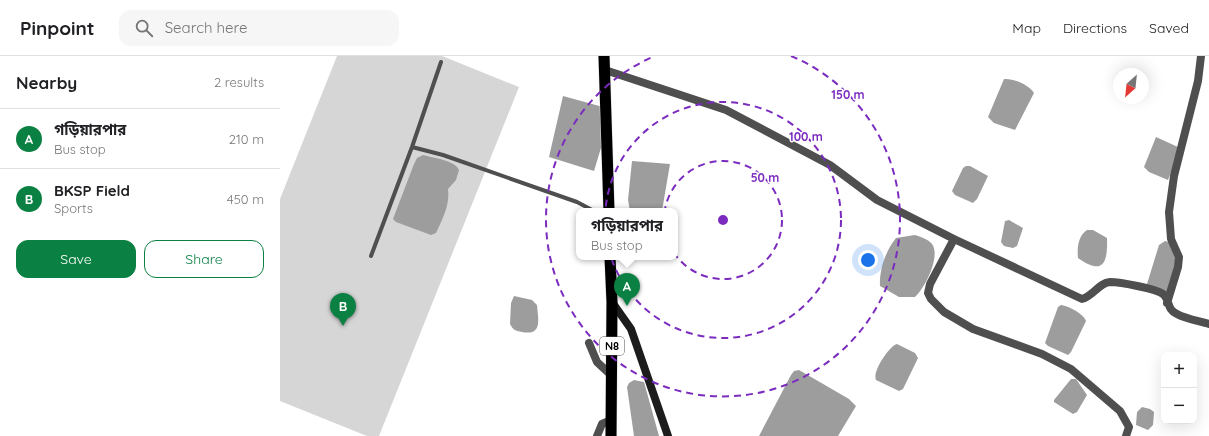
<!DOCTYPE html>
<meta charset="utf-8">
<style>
body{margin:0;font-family:Quicksand,"Noto Sans Bengali",sans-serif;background:#f6f6f6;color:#202124}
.controls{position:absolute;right:12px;bottom:12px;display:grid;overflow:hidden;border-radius:8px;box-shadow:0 4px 16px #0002}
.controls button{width:36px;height:36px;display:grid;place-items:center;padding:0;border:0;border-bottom:1px solid #e0e0e0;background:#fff;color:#202124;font:20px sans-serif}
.compass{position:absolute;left:833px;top:12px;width:36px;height:36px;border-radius:50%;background:#fff;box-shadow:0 4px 16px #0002;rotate:207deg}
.you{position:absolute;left:588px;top:204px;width:14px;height:14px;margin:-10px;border:3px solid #fff;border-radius:50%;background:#1a73e8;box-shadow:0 0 0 6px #1a73e833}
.badge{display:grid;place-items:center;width:26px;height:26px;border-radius:50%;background:#0b8043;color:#fff;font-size:13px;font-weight:700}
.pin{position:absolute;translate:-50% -33px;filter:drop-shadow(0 1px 2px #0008)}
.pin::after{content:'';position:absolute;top:21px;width:14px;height:12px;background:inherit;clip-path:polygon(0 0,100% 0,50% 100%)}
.popup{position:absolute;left:296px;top:152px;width:102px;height:52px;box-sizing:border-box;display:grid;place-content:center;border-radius:8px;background:#fff;filter:drop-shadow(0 1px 3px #0005);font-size:13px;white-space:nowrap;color:#757577}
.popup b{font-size:15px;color:#202124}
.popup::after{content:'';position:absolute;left:50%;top:100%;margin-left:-8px;border:8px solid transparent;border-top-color:#fff}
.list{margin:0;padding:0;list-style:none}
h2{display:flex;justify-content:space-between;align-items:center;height:52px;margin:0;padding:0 16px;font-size:17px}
h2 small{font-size:13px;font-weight:400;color:#757577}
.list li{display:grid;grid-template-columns:26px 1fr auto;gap:12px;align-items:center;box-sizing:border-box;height:60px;padding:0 16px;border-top:1px solid #e0e0e0}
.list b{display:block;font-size:15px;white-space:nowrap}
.list p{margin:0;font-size:13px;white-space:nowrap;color:#757577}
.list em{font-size:13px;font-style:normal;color:#757577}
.actions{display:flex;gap:8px;padding:12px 16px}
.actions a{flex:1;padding:9px 0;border:1px solid #0b8043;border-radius:12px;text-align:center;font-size:14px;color:#0b8043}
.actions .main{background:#0b8043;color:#fff}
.icon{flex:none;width:22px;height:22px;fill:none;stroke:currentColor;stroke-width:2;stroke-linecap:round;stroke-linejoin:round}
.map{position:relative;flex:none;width:929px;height:380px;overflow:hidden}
header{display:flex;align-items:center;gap:24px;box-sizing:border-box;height:56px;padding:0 20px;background:#fff;border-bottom:1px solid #e0e0e0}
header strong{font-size:19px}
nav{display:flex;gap:22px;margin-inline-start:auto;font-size:14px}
.search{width:280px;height:36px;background:#f6f6f6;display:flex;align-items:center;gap:10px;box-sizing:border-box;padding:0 14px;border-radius:12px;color:#757577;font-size:15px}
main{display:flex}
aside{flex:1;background:#fff}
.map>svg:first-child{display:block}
</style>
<header>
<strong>Pinpoint</strong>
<div class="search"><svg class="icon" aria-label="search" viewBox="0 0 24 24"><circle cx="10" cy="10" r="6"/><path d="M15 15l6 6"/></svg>Search here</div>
<nav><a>Map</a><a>Directions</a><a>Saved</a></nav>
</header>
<main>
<aside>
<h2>Nearby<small>2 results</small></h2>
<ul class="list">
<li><span class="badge">A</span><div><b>গড়িয়ারপার</b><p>Bus stop</p></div><em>210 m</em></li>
<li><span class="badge">B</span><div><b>BKSP Field</b><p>Sports</p></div><em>450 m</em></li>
</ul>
<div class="actions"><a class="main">Save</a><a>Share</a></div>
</aside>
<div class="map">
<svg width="929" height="380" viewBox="0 0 929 380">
<rect width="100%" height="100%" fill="#fff"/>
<path fill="#d6d6d6" d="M 57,0 L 162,0 L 239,31 L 99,380 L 87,380 L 0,345 L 0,143 Z"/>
<path fill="#9d9d9d" d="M 724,23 C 733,22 749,29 754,37 L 735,74 L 714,67 L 708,61 Z
M 283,40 L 323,51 L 327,72 L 314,115 L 269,101 Z
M 876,81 L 898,91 L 899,96 L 888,124 L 869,116 L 864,111 Z
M 143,99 C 153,102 175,104 179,114 L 176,124 L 168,133 C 170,149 163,162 156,177 L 151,179 L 116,166 L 113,163 L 134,108 L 137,102 Z
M 352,105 L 390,108 L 382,155 L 350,155 L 348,144 Z
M 686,110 L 690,110 L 708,120 L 697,143 L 693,147 L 675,139 L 672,135 L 683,112 Z
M 729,164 L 743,172 L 737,190 L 733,192 L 724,190 L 721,186 L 725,165 Z
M 807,174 L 813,174 L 827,182 C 828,209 822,219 798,202 C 797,192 798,180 807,174 Z
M 635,179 C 641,181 648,183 652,188 C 661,200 645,232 635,241 L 619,241 L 600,230 C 599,214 606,194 616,182 Z
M 885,185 L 889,186 L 897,202 L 887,236 L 870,231 L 867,228 L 879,189 Z
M 234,240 L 252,244 L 257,249 C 258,263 263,280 242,276 C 236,275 233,274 230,268 L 231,247 Z
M 781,249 C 789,250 804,258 806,265 L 791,296 L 788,299 L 768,290 L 765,287 L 778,251 Z
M 617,288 L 635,297 L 638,302 L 623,333 L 619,335 L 596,324 C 592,316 609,290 617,288 Z
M 519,314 L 569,343 L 576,350 L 558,380 L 479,380 L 511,319 L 514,315 Z
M 791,323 L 796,323 L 807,339 L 797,356 L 793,358 L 774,346 L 774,344 Z
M 354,324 L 364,326 L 379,380 L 354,380 L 347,331 L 349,327 Z
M 862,351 L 870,353 L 874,356 L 873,369 L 868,374 L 856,369 L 857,356 Z"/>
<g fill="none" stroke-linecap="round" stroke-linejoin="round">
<g stroke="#dbdbdb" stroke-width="12">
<path id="trunk" d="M 324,0 L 329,155
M 330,201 L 332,246 L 331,380"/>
</g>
<path stroke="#4f4f4f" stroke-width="4" d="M 132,91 L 163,99 L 297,146 L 314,155
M 91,200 L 132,91 L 161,6"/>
<path stroke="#4f4f4f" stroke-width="8" d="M 325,14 L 446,54 L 550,109 L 597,144 L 674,183 L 802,243 C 813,240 819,227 830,226 C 839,226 879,233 884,239 C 890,245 887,254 897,258 C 906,263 919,265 929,268
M 674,183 L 650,228 L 648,237 L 651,243 L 664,256 L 693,273 L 762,298 L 791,313 L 840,355 L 849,371 L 846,380
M 887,247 L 898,211 L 899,201 L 891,183 L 889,156 L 894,120 L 918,25 L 921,0
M 309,287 L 317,306 L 331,319
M 317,380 L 322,368 L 331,364"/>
<path stroke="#1c1c1c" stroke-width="8" d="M 332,246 L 351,273 L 388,380"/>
<use href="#trunk" stroke="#000" stroke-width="11"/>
</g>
<g fill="none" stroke="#7b2cbf" stroke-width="2" stroke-dasharray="7 5">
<circle cx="443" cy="164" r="59"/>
<circle cx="443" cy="164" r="118"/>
<path d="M511 0A177 177 0 1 1 375 0"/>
</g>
<g text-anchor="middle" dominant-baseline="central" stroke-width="3" stroke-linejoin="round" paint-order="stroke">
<rect fill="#fff" stroke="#4c4c4c" stroke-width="1" x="320" y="281" width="24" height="18" rx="3"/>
<g font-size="11" font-weight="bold" fill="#000">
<text x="332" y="290">N8</text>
</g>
</g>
<circle cx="443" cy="164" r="6" fill="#7b2cbf" stroke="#fff" stroke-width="2"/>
<g font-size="12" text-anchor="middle" font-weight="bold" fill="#7b2cbf" stroke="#fff" stroke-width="3" stroke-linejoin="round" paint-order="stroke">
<text x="568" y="43">150 m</text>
<text x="526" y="85">100 m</text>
<text x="485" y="126">50 m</text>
</g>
</svg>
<div class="controls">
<button>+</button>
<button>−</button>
</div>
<svg class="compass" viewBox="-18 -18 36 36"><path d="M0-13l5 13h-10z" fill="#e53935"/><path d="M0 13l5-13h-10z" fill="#757577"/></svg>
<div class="you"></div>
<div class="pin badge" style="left:347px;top:250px">A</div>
<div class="popup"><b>গড়িয়ারপার</b>Bus stop</div>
<div class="pin badge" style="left:63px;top:270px">B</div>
</div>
</main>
